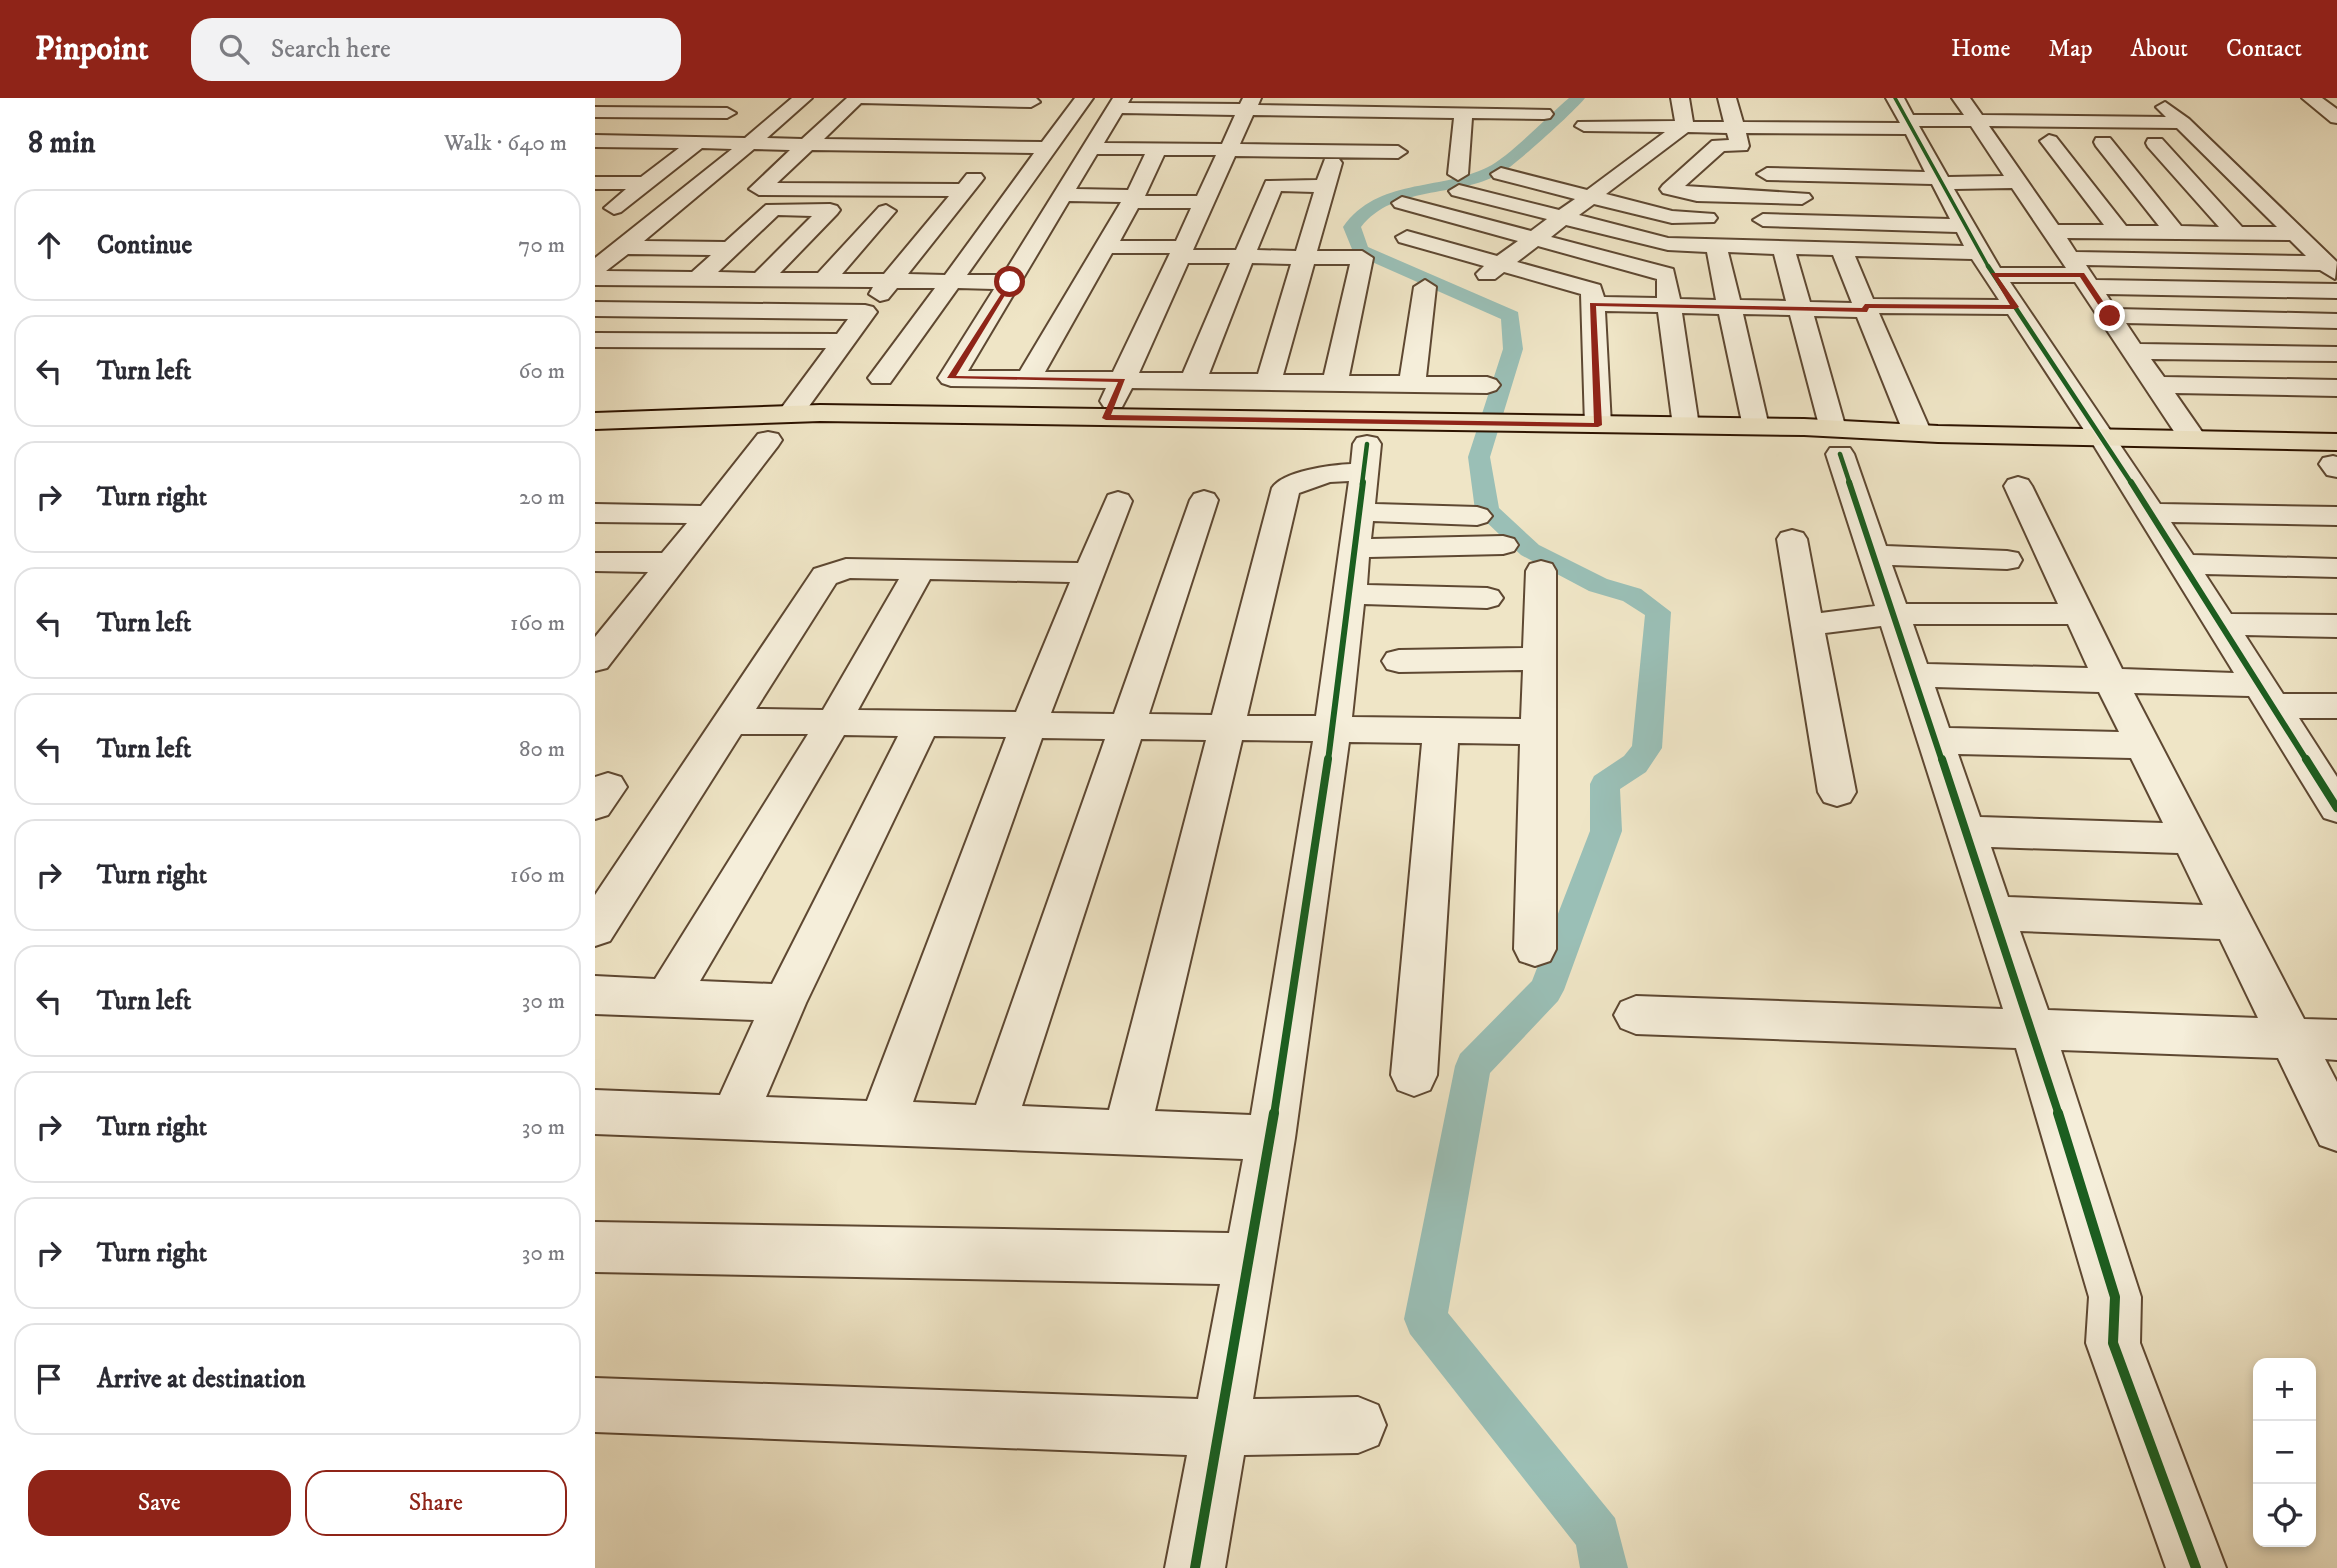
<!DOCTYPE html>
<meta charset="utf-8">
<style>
body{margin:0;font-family:"IM FELL DW Pica",serif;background:#f2f2f3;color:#2b2b33}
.controls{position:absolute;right:21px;bottom:21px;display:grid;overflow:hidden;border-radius:14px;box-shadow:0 4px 10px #0003}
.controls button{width:63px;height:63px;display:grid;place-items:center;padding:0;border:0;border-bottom:2px solid #e1e1e2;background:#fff;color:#2b2b33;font:35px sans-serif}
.stop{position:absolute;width:21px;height:21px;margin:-16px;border:5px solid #8f2418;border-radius:50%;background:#fff}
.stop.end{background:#8f2418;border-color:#fff;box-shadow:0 2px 7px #0008}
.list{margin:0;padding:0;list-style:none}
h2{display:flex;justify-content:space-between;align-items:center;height:91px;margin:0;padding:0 28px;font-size:30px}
h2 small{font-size:23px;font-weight:400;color:#7c7c81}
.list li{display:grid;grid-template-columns:46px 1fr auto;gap:21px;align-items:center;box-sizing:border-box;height:112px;margin:0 14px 14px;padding:0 14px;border:2px solid #e1e1e2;border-radius:21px}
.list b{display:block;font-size:26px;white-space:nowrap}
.list em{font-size:23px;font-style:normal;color:#7c7c81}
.actions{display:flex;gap:14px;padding:21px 28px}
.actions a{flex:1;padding:16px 0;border:2px solid #8f2418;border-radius:21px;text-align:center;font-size:24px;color:#8f2418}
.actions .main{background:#8f2418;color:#fff}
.icon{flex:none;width:38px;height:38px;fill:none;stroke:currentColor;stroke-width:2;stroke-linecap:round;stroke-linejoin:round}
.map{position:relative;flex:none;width:1742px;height:1470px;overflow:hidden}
header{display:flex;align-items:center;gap:42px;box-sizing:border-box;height:98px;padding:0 35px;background:#8f2418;color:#fff}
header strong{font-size:33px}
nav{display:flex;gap:38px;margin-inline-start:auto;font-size:24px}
.search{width:490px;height:63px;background:#f2f2f3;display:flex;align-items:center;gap:18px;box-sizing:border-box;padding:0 24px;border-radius:21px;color:#7c7c81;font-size:26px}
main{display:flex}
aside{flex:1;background:#fff}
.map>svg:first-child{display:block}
</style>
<header>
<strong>Pinpoint</strong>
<div class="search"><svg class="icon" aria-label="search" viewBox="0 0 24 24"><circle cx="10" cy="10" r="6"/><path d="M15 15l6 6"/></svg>Search here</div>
<nav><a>Home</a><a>Map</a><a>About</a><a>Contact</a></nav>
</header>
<main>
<aside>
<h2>8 min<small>Walk · 640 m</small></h2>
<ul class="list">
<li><svg class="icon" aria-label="ahead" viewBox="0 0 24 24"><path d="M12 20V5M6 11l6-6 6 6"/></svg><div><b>Continue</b></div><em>70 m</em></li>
<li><svg class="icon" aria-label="left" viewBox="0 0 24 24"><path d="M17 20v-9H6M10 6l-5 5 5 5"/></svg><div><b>Turn left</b></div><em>60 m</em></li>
<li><svg class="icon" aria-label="right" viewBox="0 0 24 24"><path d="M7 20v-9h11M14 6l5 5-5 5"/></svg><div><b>Turn right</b></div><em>20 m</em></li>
<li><svg class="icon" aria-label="left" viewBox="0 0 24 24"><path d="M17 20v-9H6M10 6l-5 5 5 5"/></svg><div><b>Turn left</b></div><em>160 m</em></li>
<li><svg class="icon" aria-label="left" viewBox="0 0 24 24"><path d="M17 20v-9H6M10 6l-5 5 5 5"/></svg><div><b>Turn left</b></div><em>80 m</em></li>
<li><svg class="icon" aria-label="right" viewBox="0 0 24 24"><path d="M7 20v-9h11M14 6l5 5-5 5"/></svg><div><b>Turn right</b></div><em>160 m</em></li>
<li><svg class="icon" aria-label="left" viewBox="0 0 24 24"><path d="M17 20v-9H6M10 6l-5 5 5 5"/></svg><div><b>Turn left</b></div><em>30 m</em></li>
<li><svg class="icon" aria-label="right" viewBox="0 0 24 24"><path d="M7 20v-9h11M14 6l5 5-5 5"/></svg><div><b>Turn right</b></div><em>30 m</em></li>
<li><svg class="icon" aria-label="right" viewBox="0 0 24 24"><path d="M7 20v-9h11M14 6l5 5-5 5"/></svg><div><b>Turn right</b></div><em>30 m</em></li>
<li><svg class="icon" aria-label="arrive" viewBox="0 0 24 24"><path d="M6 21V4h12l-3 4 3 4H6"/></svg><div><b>Arrive at destination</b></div></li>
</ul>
<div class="actions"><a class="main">Save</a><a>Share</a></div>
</aside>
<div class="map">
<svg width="1742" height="1470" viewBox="0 0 1742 1470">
<rect width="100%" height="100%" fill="#efe5c6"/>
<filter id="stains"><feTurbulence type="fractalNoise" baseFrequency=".00286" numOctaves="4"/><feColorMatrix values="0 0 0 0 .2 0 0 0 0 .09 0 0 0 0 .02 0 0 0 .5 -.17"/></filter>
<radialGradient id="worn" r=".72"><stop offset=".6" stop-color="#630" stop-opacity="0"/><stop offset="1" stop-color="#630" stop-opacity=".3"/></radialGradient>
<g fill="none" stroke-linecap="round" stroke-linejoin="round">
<path fill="#9abfb6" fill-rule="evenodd" d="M 974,0 L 990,0 C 978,15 920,67 905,76 C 860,100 799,87 766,129 L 773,149 L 923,214 L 928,251 L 895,359 L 904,410 L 944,447 L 1012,481 L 1046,491 L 1076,514 L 1067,650 L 1051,674 L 1025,691 L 1027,733 L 969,892 L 963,903 L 895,975 L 853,1215 L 1020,1420 L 1033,1470 L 985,1470 L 981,1447 L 815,1236 L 809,1221 L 860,968 L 865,956 L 937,883 L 995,733 L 995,686 L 999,678 L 1029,658 L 1037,648 L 1050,517 L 1028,503 L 994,493 L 926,457 L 884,417 L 880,412 L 873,359 L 908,251 L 906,221 L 759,156 L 748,129 C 784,79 842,94 893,69 C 914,59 954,17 974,0 Z"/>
<g stroke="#5e4832" stroke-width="4">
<path id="minor" d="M 197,0 L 217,0 L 172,40 L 207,41 L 252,0 L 441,0 L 445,4 L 436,9 L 266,5 L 229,41 L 447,44 L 480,0 L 498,0 L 372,177 L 408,177 L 518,0 L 536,0 L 533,5 L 645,6 L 648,0 L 666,0 L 663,7 L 955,12 L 958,16 L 955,20 L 949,21 L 877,20 L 873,76 L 863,82 L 853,76 L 859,20 L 658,17 L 645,46 L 803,48 L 812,54 L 803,60 L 640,58 L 598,152 L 641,152 L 671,83 L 722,82 L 730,61 L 744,61 L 747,65 L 722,153 L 767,153 L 778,160 L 754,278 L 805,278 L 819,189 L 830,182 L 841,189 L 831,279 L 892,279 L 901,282 L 905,287 L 901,292 L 892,295 L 537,290 L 527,309 L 509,309 L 505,303 L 511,290 L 356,288 L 347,285 L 343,280 L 399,191 L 363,190 L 295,285 L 277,285 L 273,280 L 340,190 L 302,190 L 293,201 L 285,203 L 274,196 L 278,189 L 0,187 L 0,160 L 137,51 L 107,50 L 26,114 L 19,116 L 9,110 L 31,91 L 0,91 L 0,79 L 46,79 L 84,50 L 0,49 L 0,37 L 150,40 ZM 527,15 L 640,17 L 627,46 L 509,45 ZM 159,51 L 195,52 L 154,91 L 164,97 L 354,98 L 289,176 L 247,176 L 301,113 L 291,107 L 284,109 L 223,175 L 185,175 L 242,116 L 245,112 L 242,108 L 235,106 L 171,107 L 130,144 L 49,143 ZM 217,52 L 439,55 L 350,177 L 313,176 L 386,84 L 389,80 L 386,76 L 372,76 L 364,86 L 182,85 ZM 502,56 L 550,56 L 533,92 L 481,91 ZM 569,57 L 621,57 L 602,98 L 550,98 ZM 686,93 L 719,94 L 701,153 L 662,152 ZM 474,103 L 526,104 L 425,273 L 373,273 ZM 543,110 L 596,110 L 581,143 L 525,143 ZM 183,117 L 217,118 L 160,175 L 123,174 ZM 517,155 L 575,155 L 518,274 L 450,274 ZM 33,156 L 116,157 L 97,174 L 11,173 ZM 593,165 L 635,165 L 588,275 L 544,275 ZM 657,165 L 696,166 L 663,276 L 614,276 ZM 719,166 L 755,166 L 729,277 L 688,277 Z
M 1076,0 L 1094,0 L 1098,24 L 1129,24 L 1123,0 L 1141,0 L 1148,24 L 1305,25 L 1291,0 L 1309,0 L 1318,17 L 1369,17 L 1357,0 L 1375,0 L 1387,17 L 1571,19 L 1561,9 L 1570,4 L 1594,21 L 1742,164 L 1740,181 L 1725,172 L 1491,167 L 1501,182 L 1742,186 L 1742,200 L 1511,196 L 1521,211 L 1742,216 L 1742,230 L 1531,225 L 1545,246 L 1742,249 L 1742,263 L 1556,261 L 1569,279 L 1742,282 L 1742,298 L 1580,295 L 1612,341 L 1608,347 L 1588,347 L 1480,184 L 1415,184 L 1565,406 L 1742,409 L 1742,427 L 1576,424 L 1598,457 L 1742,461 L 1742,479 L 1610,476 L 1636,516 L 1742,517 L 1742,539 L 1650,537 L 1688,596 L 1742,596 L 1742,620 L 1704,620 L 1742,679 L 1742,724 L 1729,720 L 1654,598 L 1539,595 L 1709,921 L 1742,922 L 1742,962 L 1730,961 L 1742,984 L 1742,1053 L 1725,1047 L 1683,960 L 1466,952 L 1546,1199 L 1545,1245 L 1631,1470 L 1571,1470 L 1491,1245 L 1494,1199 L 1421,950 L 1041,936 L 1026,930 L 1019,917 L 1026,904 L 1041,898 L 1408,911 L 1286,528 L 1230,535 L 1261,694 L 1255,704 L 1242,708 L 1229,704 L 1223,694 L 1182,441 L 1186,435 L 1197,432 L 1208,435 L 1212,441 L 1226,515 L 1280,508 L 1231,356 L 1235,350 L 1255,350 L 1259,356 L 1291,448 L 1412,453 L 1423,455 L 1427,462 L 1423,469 L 1412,471 L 1297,467 L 1311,506 L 1463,506 L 1409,388 L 1413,382 L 1423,379 L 1433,382 L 1437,388 L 1527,571 L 1639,575 L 1493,338 L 1413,216 L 1284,215 L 1337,336 L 1333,342 L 1313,342 L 1309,336 L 1262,219 L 1219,218 L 1251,331 L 1248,337 L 1228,337 L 1225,331 L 1195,217 L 1148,216 L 1174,329 L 1170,335 L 1152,335 L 1148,329 L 1124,216 L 1087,215 L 1104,328 L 1100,334 L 1082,334 L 1078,328 L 1063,214 L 1010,213 L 1016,327 L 1012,333 L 994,333 L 990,327 L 986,196 L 909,174 L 900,181 L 884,181 L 881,176 L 889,168 L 804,144 L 801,139 L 812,133 L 902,158 L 923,143 L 800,109 L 797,105 L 807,99 L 936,133 L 952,121 L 857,97 L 854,93 L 864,87 L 964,112 L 980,101 L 899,80 L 896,76 L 906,70 L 992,92 L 1070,34 L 989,33 L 980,28 L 983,24 L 1080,23 ZM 1324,28 L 1376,28 L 1409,78 L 1353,79 ZM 1394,28 L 1582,30 L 1682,129 L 1647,129 L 1567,41 L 1553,41 L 1551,45 L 1553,49 L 1624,129 L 1586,128 L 1515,40 L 1501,40 L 1499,44 L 1501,48 L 1564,128 L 1531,128 L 1461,39 L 1454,37 L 1445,43 L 1509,127 L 1463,127 ZM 1093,34 L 1132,35 L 1134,42 L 1117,43 L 1068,87 L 1065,91 L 1068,95 L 1102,103 L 1207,106 L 1217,100 L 1214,96 L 1090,88 L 1129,53 L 1152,52 L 1154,48 L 1151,35 L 1311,36 L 1330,74 L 1172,70 L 1162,76 L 1172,82 L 1337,86 L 1355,121 L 1168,116 L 1158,122 L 1168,128 L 1362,134 L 1369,148 L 1073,140 L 984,117 L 999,106 L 1077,125 L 1119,124 L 1122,120 L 1119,116 L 1077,113 L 1011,96 ZM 1417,90 L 1471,170 L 1405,170 L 1359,91 ZM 971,127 L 1073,152 L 1112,154 L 1121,202 L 1085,201 L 1078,171 L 956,139 ZM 1472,140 L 1695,142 L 1711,158 L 1481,154 ZM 943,148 L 1062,181 L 1062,200 L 1009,199 L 1005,187 L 922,164 ZM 1133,154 L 1179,156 L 1191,203 L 1145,202 ZM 1201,156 L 1238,157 L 1257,205 L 1215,204 ZM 1260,158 L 1377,161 L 1404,202 L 1278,201 ZM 1318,526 L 1473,526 L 1493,570 L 1332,566 ZM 1340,589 L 1504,594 L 1524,634 L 1354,630 ZM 1363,656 L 1536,660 L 1568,725 L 1385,719 ZM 1396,749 L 1583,755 L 1608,807 L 1413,799 ZM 1425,833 L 1625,841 L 1663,920 L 1453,912 Z
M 1707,0 L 1727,0 L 1742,11 L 1742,25 L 1736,24 Z
M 0,9 L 132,10 L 141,15 L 132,20 L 0,19 Z
M 0,204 L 270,207 L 278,209 L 282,214 L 204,322 L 186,322 L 182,316 L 231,250 L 0,249 L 0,235 L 242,236 L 253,221 L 0,218 Z
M 173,334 L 183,336 L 187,342 L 183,348 L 12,570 L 0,573 L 0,539 L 53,474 L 0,473 L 0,455 L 67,455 L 92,425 L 0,424 L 0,406 L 106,408 L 163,336 Z
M 772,338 L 782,340 L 786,346 L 780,406 L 882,409 L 892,412 L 897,418 L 892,424 L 882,427 L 778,423 L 776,441 L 908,438 L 919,441 L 923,447 L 919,453 L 908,456 L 774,459 L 772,487 L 892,490 L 903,493 L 908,500 L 903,507 L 892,510 L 769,506 L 757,619 L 926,621 L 928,572 L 804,574 L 792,571 L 787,563 L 792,555 L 804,552 L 928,550 L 931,473 L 935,466 L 946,463 L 957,466 L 961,473 L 961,851 L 955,863 L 940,868 L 925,863 L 919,851 L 925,646 L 863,645 L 842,977 L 835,992 L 819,998 L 803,992 L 796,977 L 827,645 L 754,644 L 700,1040 L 658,1301 L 763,1299 L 783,1307 L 791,1327 L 783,1347 L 763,1355 L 649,1357 L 630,1470 L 570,1470 L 592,1357 L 0,1334 L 0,1280 L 603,1301 L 625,1186 L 0,1174 L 0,1124 L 634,1135 L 648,1061 L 0,1036 L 0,992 L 125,997 L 159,922 L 0,916 L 0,878 L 60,881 L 213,636 L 146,636 L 15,843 L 0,848 L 0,797 L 219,471 L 251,461 L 483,465 L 513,397 L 523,394 L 533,397 L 537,403 L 456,615 L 519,616 L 595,402 L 599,396 L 609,393 L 619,396 L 623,402 L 554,616 L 617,617 L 677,390 C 688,373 736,367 756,366 L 758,346 L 762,340 ZM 754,383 L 721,618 L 652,618 L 704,395 L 735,384 ZM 255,480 L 304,481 L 228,612 L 161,611 L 241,485 ZM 335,481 L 475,484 L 421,614 L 263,612 ZM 249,637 L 303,638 L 177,886 L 105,883 ZM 339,638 L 411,639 L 272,1003 L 171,999 L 211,905 ZM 447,640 L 510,641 L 381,1007 L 318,1004 ZM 546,641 L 611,642 L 514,1012 L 427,1008 ZM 647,642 L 718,643 L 656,1017 L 560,1013 Z
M 1738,358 L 1742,359 L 1742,379 L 1732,377 L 1724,366 L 1728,360 Z
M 13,675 L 26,679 L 32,689 L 13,717 L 0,721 L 0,679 Z"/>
</g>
<g stroke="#2e1400" stroke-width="4">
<path id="major" d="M 225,307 L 1209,321 L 1343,328 L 1742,336 L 1742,352 L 1343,344 L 1209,337 L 225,323 L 0,331 L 0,315 Z"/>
</g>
<use href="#minor" fill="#f5eeda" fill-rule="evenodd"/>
<use href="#major" fill="#efe5c6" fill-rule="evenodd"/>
<g stroke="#f5eeda" stroke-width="6">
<path id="cycleway-far4" d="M 1300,0 L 1394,170"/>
</g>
<g stroke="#f5eeda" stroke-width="7">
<path id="cycleway-far3" d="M 1393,168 L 1537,386
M 1245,356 L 1255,386
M 767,386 L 772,346"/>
</g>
<g stroke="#f5eeda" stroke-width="10">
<path id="cycleway-far2" d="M 1254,384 L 1347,663
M 1536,384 L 1712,663
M 733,663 L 768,384"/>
</g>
<g stroke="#f5eeda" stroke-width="12">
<path id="cycleway-far1" d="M 1347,661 L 1464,1017
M 1711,661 L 1742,710
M 679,1017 L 733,661"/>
</g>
<g stroke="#f5eeda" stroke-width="14">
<path id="cycleway" d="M 1463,1015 L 1520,1199 L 1518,1245 L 1601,1470
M 600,1470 L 679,1015"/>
</g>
<use href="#cycleway-far4" stroke="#1b5e20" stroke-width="3.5"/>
<use href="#cycleway-far3" stroke="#1b5e20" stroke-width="4.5"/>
<use href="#cycleway-far2" stroke="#1b5e20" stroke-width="6"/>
<use href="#cycleway-far1" stroke="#1b5e20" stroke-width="8"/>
<use href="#cycleway" stroke="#1b5e20" stroke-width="10"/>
</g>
<path fill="#8f2418" d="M 1396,175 L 1489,175 L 1518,218 L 1512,220 L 1485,179 L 1403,179 L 1424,209 L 1420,211 L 1274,210 L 1272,214 L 1001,208 L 1007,327 L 1003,329 L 511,322 L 507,320 L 523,284 L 352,280 L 415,182 L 418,184 L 361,278 L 530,281 L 516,317 L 999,325 L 995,205 L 1267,210 L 1270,206 L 1415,207 Z"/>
<rect width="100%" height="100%" filter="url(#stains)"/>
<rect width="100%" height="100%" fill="url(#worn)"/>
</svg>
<div class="controls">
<button>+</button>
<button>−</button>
<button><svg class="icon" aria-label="locate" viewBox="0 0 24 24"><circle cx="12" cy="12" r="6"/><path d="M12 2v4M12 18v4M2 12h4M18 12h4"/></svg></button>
</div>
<div class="stop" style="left:415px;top:184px"></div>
<div class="stop end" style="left:1515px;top:218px"></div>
</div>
</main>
